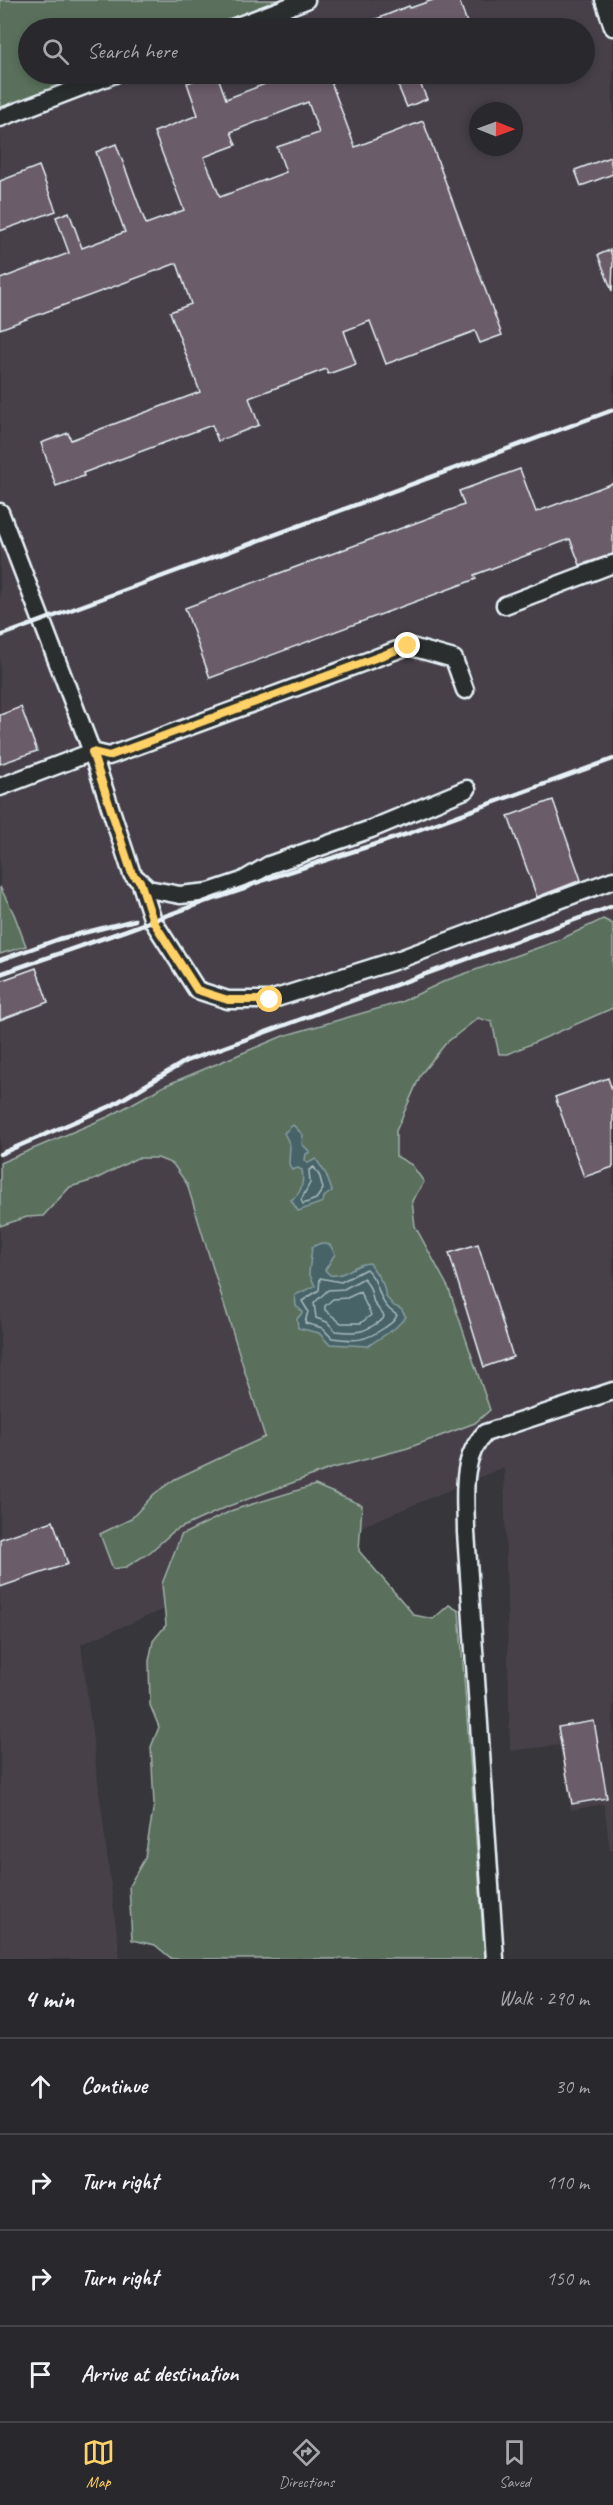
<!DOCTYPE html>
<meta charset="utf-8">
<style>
body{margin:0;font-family:Caveat,sans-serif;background:#353438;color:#f1f3f6}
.compass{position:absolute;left:469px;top:102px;width:54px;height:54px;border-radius:50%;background:#29282c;box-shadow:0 3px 9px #0003;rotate:91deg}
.stop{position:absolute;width:18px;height:18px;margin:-14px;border:4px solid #ffd166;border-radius:50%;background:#fff}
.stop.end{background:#ffd166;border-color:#fff;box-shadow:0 2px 6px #0008}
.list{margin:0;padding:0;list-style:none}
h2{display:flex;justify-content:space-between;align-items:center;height:78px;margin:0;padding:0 24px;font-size:26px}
h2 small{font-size:20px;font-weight:400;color:#a5a6a9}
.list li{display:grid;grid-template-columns:39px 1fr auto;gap:18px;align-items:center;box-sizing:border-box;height:96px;padding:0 24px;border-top:2px solid #454448}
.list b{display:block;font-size:22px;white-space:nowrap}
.list em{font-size:20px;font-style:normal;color:#a5a6a9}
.icon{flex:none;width:33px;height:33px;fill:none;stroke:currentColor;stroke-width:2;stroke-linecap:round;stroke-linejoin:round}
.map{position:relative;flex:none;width:613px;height:1959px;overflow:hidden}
.search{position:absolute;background:#29282c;box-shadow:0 3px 9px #0003;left:18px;right:18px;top:18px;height:66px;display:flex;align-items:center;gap:15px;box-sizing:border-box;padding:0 21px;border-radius:33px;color:#a5a6a9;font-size:22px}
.sheet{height:462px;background:#29282c}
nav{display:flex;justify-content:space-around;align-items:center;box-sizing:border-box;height:84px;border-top:2px solid #454448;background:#29282c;font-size:16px;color:#a5a6a9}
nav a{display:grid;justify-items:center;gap:3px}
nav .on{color:#ffd166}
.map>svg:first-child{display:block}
</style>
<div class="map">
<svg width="613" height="1959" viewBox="0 0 613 1959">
<rect width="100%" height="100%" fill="#37363a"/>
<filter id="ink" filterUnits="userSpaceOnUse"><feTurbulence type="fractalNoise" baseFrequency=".0167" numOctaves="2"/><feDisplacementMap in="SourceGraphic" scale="12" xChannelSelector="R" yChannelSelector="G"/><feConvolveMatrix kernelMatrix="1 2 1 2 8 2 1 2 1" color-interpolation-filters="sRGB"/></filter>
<g filter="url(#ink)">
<path fill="#464148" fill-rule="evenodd" d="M 296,0 L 613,0 L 613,1850 L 610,1851 L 604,1804 L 571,1810 L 559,1745 L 510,1751 L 504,1467 L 81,1644 L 120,1959 L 0,1959 L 0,114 L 104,74 L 584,74 L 584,28 L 221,28 ZM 478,111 L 514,111 L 514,147 L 478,147 Z"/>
<path fill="#5a705b" stroke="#a1b0aa" stroke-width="1.5" d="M 0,0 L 278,0 L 206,28 L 28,28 L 28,74 L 93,74 L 0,110 Z
M 0,887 L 14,914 L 26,946 L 0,954 Z
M 603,919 L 613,924 L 613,1008 L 508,1054 L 499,1054 L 492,1022 L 478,1018 L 446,1043 L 421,1074 L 396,1131 L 396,1156 L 412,1165 L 424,1182 L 412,1201 L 415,1226 L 449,1289 L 490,1410 L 475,1423 L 408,1448 L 330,1469 L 229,1506 L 174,1531 L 149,1553 L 126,1567 L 113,1569 L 100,1534 L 131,1519 L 154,1494 L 175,1479 L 265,1437 L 187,1184 L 173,1164 L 158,1158 L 137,1158 L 94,1180 L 70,1187 L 43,1216 L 27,1217 L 0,1226 L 0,1163 L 110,1116 L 164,1086 L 283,1036 L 401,1002 L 447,980 L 557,941 Z
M 315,1485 L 362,1505 L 359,1551 L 414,1615 L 433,1619 L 449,1605 L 459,1611 L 485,1959 L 172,1959 L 155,1945 L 132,1940 L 129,1886 L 145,1858 L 154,1804 L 151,1747 L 159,1727 L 150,1705 L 149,1661 L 153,1641 L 166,1625 L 162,1584 L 181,1535 L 233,1510 Z"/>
<path fill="#466468" stroke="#879ca2" stroke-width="1.5" d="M 293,1125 L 303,1135 L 302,1144 L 310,1152 L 306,1154 L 305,1160 L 308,1163 L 316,1159 L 326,1174 L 332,1191 L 324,1197 L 323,1202 L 298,1211 L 291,1200 C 302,1194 304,1181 302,1170 L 298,1168 L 292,1170 L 289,1164 L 290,1145 L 284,1133 Z
M 321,1243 L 330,1245 L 335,1254 L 325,1270 L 330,1275 C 348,1277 353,1263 370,1263 L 383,1284 L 386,1297 L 394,1306 L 401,1309 L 406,1317 L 395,1328 L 368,1346 L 329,1344 L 319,1333 L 298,1328 L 297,1319 L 303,1312 L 296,1306 L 295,1295 L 315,1286 L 309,1273 L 312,1247 Z"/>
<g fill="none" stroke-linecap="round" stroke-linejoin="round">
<path stroke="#a7b9be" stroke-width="1.5" d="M 314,1167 L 320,1177 L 323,1189 L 316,1199 L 303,1204 L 301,1200 L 310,1183 L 309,1170 Z
M 366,1269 C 383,1284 374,1301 397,1315 C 395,1321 390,1324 384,1328 C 364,1342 355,1341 332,1338 L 322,1328 L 305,1323 L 308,1311 L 302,1301 L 319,1290 L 320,1278 L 341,1282 Z
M 364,1278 L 370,1288 L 374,1303 L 384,1316 L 383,1319 C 365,1332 359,1334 336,1331 L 327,1322 L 316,1318 L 314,1303 L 328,1290 L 344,1289 Z
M 360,1292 L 371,1315 L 361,1323 L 341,1323 L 325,1310 L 325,1306 L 333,1299 L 347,1298 Z"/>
</g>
<path fill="#6a5b68" stroke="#e8f1f8" stroke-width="1.5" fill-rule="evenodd" d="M 433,0 L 459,0 L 469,28 L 354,28 L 409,6 L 410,8 Z
M 213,74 L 217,74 L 226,99 L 291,74 L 328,74 L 355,147 L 423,121 L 502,335 L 480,343 L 475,331 L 386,364 L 370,321 L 344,331 L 356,364 L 328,374 L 326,369 L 249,398 L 259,425 L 218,441 L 212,425 L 83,473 L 84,476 L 56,486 L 41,443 L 68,433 L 71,440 L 200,392 L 170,312 L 191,304 L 177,263 L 0,329 L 0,279 L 69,253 L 56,217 L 69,212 L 82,248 L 125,232 L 96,152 L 116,144 L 146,224 L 184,210 L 154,132 L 198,115 L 187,83 ZM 308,102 L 319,133 L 277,147 L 286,172 L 220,197 L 204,157 L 236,145 L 231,132 Z
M 393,74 L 416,74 L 427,99 L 407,107 Z
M 610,157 L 613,174 L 581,186 L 575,170 Z
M 39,166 L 56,211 L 0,231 L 0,181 Z
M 610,250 L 613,259 L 612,291 L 598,255 Z
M 520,469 L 536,512 L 613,483 L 613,554 L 580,565 L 570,539 L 474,575 L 476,579 L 210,678 L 185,608 L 464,505 L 459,491 Z
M 21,707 L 37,751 L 0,764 L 0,715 Z
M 553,800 L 581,880 L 537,897 L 508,816 Z
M 36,968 L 48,1002 L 0,1020 L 0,981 Z
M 608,1078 L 613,1093 L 613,1167 L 584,1177 L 555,1097 Z
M 478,1244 L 513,1357 L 484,1367 L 449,1253 Z
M 53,1521 L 68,1564 L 0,1587 L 0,1539 Z
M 594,1721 L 607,1798 L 572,1804 L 558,1727 Z"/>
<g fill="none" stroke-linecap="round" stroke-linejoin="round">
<g stroke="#e8f1f8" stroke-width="21">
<path id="minor" d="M 604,0 L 613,27
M 232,28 L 306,0
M 0,118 L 115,74
M 0,512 L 92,752 L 0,787
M 505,605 L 613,564
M 465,690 L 454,659 L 408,646 L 109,756 L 92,752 L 132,874 L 148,889 L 180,895 L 209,892 L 242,881 L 269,865 L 371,829 L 467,789
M 140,881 L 153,921 L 197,990 L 228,1000 L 270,1000 L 400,959 L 613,880
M 495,1959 L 466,1532 C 466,1497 459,1460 485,1433 L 613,1391"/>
</g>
<use href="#minor" stroke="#2a2d2e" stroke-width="16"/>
<path stroke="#e8f1f8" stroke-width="4.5" d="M 0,636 L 613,410
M 0,960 L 59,939 L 135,920
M 0,974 L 127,930 L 267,879 L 407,834 L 613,759
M 0,1154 L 111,1106 L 186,1061 L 613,906"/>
</g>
</g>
<g fill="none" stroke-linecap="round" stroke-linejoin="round" filter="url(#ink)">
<path stroke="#ffd166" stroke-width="8" d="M 270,1000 L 228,1000 L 197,990 L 153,921 L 140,881 L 132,874 L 92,752 L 109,756 L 408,646"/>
</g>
</svg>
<svg class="compass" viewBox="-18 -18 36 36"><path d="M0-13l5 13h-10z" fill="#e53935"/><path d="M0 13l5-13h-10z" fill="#a5a6a9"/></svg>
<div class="stop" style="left:270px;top:1000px"></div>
<div class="stop end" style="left:408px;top:646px"></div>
<div class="search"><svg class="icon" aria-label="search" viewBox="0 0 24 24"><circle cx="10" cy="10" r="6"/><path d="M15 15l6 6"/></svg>Search here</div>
</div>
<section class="sheet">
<h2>4 min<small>Walk · 290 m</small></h2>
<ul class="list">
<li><svg class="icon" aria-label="ahead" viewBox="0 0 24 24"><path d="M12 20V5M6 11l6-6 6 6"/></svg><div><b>Continue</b></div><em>30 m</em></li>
<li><svg class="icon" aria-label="right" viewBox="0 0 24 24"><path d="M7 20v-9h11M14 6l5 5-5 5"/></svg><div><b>Turn right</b></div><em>110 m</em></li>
<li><svg class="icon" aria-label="right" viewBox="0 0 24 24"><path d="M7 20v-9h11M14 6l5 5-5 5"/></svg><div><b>Turn right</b></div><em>150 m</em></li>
<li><svg class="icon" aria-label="arrive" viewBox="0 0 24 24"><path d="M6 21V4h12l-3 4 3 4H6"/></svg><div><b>Arrive at destination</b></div></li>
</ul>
</section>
<nav>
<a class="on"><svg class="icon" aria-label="map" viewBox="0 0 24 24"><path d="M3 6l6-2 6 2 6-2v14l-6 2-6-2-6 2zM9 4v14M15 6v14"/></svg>Map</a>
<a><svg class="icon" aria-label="directions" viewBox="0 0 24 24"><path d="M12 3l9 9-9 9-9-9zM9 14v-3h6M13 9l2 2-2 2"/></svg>Directions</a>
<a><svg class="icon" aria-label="saved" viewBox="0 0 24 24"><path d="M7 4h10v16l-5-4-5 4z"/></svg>Saved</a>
</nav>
